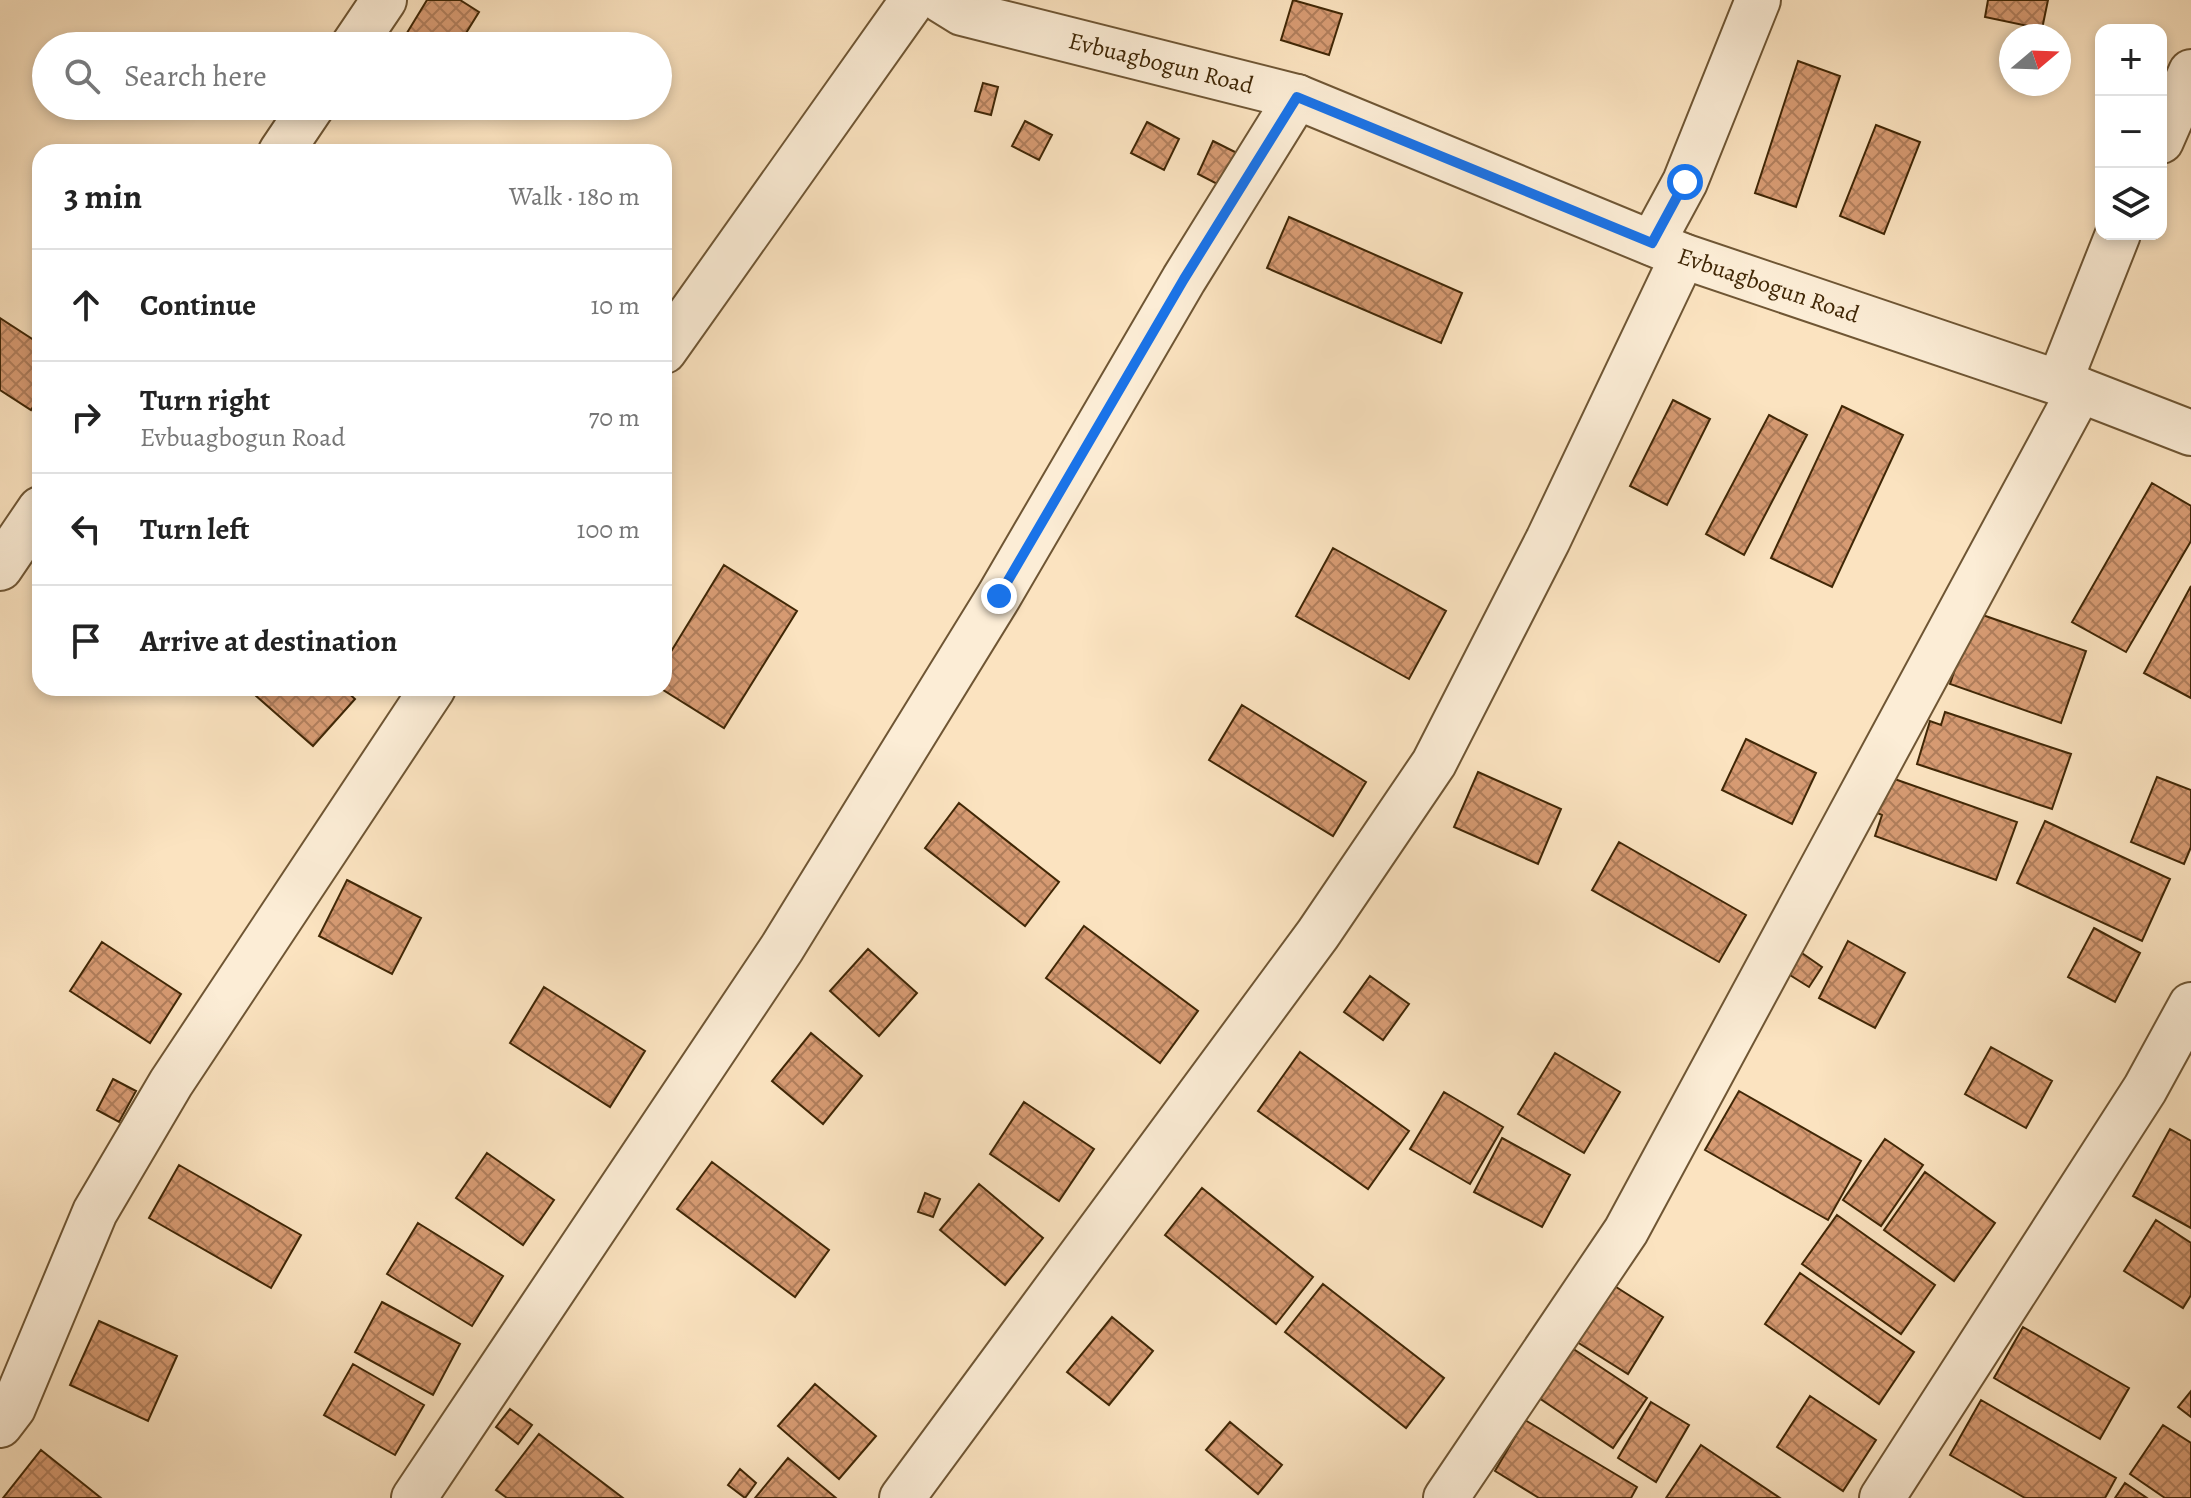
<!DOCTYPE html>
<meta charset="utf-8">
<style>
body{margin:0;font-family:Alegreya,serif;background:#f2f2f2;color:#222}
.controls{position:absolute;right:24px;top:24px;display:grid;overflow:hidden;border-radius:16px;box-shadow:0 4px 12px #0003}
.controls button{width:72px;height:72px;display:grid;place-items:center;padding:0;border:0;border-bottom:2px solid #e0e0e0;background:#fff;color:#222;font:40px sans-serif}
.compass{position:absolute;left:1999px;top:24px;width:72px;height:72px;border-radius:50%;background:#fff;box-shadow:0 4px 12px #0003;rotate:71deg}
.stop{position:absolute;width:24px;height:24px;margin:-18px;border:6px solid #1a73e8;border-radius:50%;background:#fff}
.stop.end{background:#1a73e8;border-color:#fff;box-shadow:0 2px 8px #0008}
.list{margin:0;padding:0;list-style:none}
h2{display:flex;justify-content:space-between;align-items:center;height:104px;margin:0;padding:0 32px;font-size:34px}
h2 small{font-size:26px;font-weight:400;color:#767676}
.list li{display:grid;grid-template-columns:52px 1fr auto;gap:24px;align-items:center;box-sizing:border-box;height:112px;padding:0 32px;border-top:2px solid #e0e0e0}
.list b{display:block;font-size:30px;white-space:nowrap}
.list p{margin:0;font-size:26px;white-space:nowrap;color:#767676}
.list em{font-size:26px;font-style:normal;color:#767676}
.icon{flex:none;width:44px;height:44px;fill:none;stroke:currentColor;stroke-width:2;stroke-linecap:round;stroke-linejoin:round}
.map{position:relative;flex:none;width:2191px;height:1498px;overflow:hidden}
.search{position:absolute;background:#fff;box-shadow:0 4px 12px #0003;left:32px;top:32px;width:640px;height:88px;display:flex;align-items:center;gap:20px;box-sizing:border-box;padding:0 28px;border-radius:44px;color:#767676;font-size:30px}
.panel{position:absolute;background:#fff;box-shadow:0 4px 12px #0003;left:32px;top:144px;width:640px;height:552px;border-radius:24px}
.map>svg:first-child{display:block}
</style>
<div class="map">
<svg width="2191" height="1498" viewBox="0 0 2191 1498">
<defs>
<pattern id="building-cross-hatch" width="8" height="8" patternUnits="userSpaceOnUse" patternTransform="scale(2)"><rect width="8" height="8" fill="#d79b73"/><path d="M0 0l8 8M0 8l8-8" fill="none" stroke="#b07e5c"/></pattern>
</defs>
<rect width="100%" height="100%" fill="#fbe3c0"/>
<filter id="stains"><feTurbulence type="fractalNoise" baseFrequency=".0025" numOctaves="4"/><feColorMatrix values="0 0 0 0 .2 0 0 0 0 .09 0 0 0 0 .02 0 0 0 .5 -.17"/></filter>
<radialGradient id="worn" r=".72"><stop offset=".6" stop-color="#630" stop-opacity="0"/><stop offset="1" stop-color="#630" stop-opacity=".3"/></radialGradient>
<path fill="url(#building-cross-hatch)" stroke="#402706" stroke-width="2" d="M 427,0 L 460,0 L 479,12 L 458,46 L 399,46 Z
M 1293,0 L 1342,14 L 1329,55 L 1281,40 Z
M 1988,0 L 2048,0 L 2042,29 L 1985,17 Z
M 1798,61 L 1840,76 L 1796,207 L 1755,193 Z
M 983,83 L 998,87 L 991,115 L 975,111 Z
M 1025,121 L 1052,135 L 1039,160 L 1012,146 Z
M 1147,122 L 1179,139 L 1164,170 L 1131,153 Z
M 1876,125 L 1920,142 L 1884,234 L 1840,216 Z
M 1213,141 L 1237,153 L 1221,186 L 1198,174 Z
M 1289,217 L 1462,293 L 1441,343 L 1267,268 Z
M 0,318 L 40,344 L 40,396 L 31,410 L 0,390 Z
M 1673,400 L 1710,419 L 1667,505 L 1630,486 Z
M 1842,406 L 1903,435 L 1832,587 L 1771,558 Z
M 1769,415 L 1807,435 L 1744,555 L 1706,534 Z
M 2152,483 L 2191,506 L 2191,541 L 2126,652 L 2072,622 Z
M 1333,548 L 1446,611 L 1409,679 L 1296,616 Z
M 724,565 L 797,611 L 724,728 L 660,688 L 664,688 L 664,663 Z
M 2191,586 L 2191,698 L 2144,673 Z
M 1974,612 L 2086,651 L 2061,723 L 1950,684 Z
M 261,688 L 343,688 L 355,699 L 313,746 L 255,695 Z
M 1242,705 L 1366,782 L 1333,836 L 1209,760 Z
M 1945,712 L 2071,754 L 2052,809 L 1917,764 L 1930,721 L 1941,725 Z
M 1746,739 L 1816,773 L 1792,824 L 1722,790 Z
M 1478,772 L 1561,809 L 1538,864 L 1454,827 Z
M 1886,776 L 2017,822 L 1996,880 L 1875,836 L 1882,815 L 1873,811 Z
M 2157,777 L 2191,790 L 2191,847 L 2184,864 L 2131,842 Z
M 959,803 L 1059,882 L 1025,926 L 925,848 Z
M 2045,821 L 2170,879 L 2142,941 L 2017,883 Z
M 1619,842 L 1746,915 L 1719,962 L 1592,890 Z
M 347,880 L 421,918 L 392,974 L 319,936 Z
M 1084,926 L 1198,1011 L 1160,1063 L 1046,978 Z
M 2094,928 L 2140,953 L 2115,1002 L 2068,977 Z
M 1848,941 L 1905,973 L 1875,1028 L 1819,998 Z
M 102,942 L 181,994 L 150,1043 L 70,991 Z
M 868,949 L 917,993 L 879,1036 L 830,991 Z
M 1799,951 L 1822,967 L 1809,987 L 1785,972 Z
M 1370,976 L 1409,1004 L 1383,1040 L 1344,1012 Z
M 544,987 L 645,1051 L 610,1107 L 510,1043 Z
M 811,1033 L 862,1076 L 823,1124 L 772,1081 Z
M 1991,1047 L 2052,1081 L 2026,1128 L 1965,1094 Z
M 1300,1052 L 1409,1131 L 1368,1189 L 1258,1111 Z
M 1555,1053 L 1620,1092 L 1584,1153 L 1518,1114 Z
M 113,1079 L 136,1091 L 119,1122 L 97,1110 Z
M 1739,1091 L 1861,1161 L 1828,1220 L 1705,1150 Z
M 1444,1092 L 1503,1127 L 1470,1184 L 1410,1149 Z
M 1024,1102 L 1094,1149 L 1059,1201 L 990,1154 Z
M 2170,1129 L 2191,1141 L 2191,1228 L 2133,1196 Z
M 1502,1138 L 1570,1175 L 1542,1227 L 1474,1192 Z
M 1885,1139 L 1923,1165 L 1881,1226 L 1843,1200 Z
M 487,1153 L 554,1200 L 523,1245 L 456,1198 Z
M 712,1162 L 829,1250 L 795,1297 L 677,1209 Z
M 179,1165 L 301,1235 L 271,1288 L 149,1218 Z
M 1925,1172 L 1995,1223 L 1954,1281 L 1884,1230 Z
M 979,1184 L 1043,1238 L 1005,1285 L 940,1230 Z
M 1202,1188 L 1313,1277 L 1276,1324 L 1165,1235 Z
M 925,1193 L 940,1199 L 933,1217 L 918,1212 Z
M 1837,1215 L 1935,1285 L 1901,1334 L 1802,1264 Z
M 2156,1220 L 2191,1243 L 2191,1295 L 2183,1308 L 2124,1271 Z
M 418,1223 L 503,1276 L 472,1326 L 387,1274 Z
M 1800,1273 L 1914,1352 L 1879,1404 L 1765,1324 Z
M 1323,1284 L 1444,1378 L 1406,1428 L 1285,1332 Z
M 1613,1285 L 1663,1317 L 1628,1374 L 1577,1342 Z
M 382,1302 L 460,1344 L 433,1395 L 355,1352 Z
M 1112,1317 L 1153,1351 L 1109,1405 L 1067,1372 Z
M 99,1321 L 177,1356 L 148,1421 L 70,1385 Z
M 2023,1327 L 2129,1388 L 2100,1439 L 1994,1378 Z
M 1569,1346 L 1647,1398 L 1613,1448 L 1536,1396 Z
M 353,1364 L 424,1405 L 395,1455 L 324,1415 Z
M 815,1384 L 876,1436 L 839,1479 L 778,1426 Z
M 2191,1391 L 2191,1417 L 2178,1407 Z
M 1810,1396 L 1876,1440 L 1843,1491 L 1777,1447 Z
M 1981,1400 L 2116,1478 L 2105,1498 L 2025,1498 L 1950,1455 Z
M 1651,1402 L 1689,1425 L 1656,1482 L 1618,1458 Z
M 510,1409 L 532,1425 L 518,1444 L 496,1427 Z
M 1525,1420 L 1637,1487 L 1631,1498 L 1539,1498 L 1495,1471 Z
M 1230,1422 L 1282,1465 L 1258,1494 L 1206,1450 Z
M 2163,1425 L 2191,1443 L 2191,1498 L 2165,1498 L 2130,1474 Z
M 539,1434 L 623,1498 L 507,1498 L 496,1490 Z
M 1701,1445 L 1780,1498 L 1666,1498 Z
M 41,1450 L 101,1498 L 3,1498 Z
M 788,1458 L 836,1498 L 755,1498 Z
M 740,1469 L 756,1483 L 745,1498 L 728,1485 Z
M 2125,1483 L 2147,1498 L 2115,1498 Z"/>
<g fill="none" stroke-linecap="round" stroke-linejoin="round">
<g stroke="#6f5634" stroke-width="48">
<g id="minor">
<path id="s1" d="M 941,0 L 962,13 L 1297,97 L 1683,256 L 2080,390 L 2191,433"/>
<path d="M 353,46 L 384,0"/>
<path d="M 2161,141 L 2191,72"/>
<path d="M 281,152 L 312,106"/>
<path d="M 1652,243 L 1685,182 L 1758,0"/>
<path d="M 664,351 L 913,0"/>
<path d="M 2059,383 L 2118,234"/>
<path d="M 0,568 L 40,509"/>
<path d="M 0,1425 L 13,1408 L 95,1212 L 171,1083 L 433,688"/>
<path d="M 414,1498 L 782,948 L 999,596 L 1184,279 L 1297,97"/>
<path d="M 902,1498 L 1318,934 L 1434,763 L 1548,540 L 1683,256"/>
<path d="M 1446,1498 L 1626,1231 L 2080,390"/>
<path d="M 1882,1498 L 2145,1089 L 2191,1005"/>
</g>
</g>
<use href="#minor" stroke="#fcedd6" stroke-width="44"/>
</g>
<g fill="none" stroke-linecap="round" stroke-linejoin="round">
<path stroke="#1a73e8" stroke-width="10" d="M 999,596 L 1184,279 L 1297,97 L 1652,243 L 1685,182"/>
</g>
<g text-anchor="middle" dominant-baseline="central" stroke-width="8" stroke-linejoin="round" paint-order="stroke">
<g font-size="24" fill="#402706" stroke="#fcedd6">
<text stroke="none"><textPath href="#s1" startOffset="230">Evbuagbogun Road</textPath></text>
<text stroke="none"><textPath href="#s1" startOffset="878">Evbuagbogun Road</textPath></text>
</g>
</g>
<rect width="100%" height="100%" filter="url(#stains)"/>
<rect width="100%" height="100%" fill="url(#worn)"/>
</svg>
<div class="controls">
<button>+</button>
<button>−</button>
<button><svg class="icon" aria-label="layers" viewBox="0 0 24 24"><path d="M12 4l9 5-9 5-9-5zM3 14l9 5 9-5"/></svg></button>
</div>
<svg class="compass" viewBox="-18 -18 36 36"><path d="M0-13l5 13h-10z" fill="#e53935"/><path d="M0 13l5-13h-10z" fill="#767676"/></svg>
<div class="stop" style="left:1685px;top:182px"></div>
<div class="stop end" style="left:999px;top:596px"></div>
<div class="search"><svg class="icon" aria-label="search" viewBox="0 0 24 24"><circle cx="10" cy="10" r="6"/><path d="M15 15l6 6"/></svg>Search here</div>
<section class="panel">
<h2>3 min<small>Walk · 180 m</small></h2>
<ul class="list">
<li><svg class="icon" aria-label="ahead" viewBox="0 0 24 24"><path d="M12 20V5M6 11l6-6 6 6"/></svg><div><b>Continue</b></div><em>10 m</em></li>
<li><svg class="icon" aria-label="right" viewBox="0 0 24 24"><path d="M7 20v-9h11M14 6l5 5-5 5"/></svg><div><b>Turn right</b><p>Evbuagbogun Road</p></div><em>70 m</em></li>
<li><svg class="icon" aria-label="left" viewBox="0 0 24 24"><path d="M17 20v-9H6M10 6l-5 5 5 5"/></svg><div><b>Turn left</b></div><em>100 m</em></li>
<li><svg class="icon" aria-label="arrive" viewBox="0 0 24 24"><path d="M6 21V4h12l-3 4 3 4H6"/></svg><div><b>Arrive at destination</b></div></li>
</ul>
</section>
</div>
